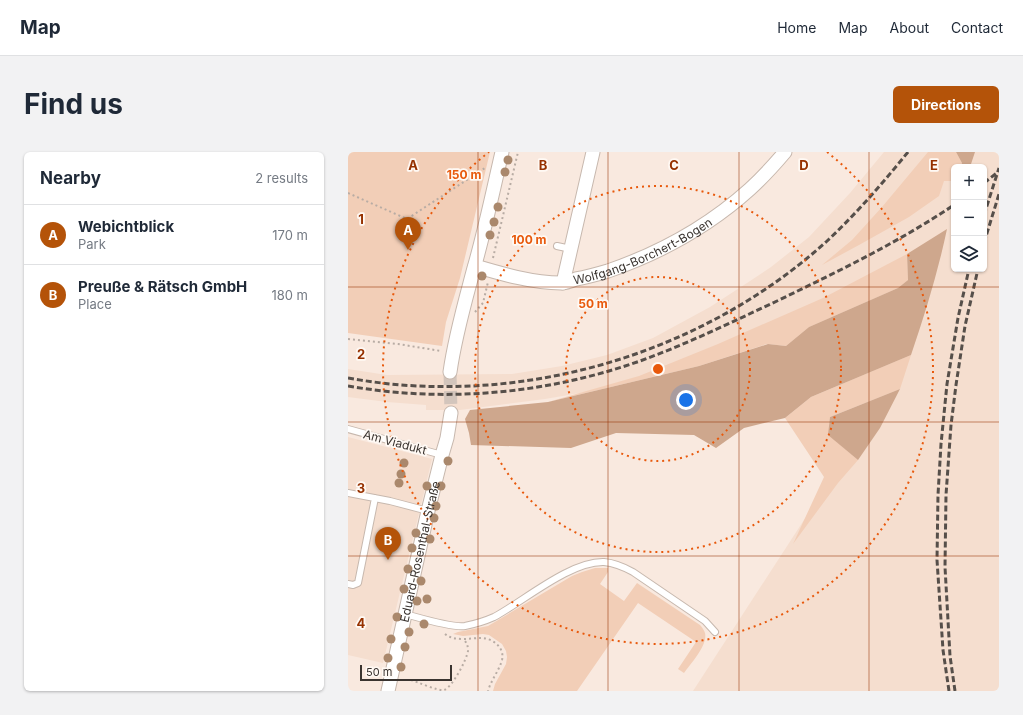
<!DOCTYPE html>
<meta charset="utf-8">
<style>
body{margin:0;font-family:Inter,sans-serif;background:#f2f2f3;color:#1f2937}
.controls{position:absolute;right:12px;top:12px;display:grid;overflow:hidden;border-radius:6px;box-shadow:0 1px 3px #0004}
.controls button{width:36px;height:36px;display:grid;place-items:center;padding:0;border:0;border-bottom:1px solid #e0e1e3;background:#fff;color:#1f2937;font:20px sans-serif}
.scale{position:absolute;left:12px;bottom:10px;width:92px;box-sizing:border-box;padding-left:4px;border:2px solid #3a3430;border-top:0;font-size:11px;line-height:14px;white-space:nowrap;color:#3a3430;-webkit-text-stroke:3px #fff9f4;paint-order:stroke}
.you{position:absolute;left:338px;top:248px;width:14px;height:14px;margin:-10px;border:3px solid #fff;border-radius:50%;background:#1a73e8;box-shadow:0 0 0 6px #1a73e833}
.badge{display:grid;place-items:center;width:26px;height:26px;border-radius:50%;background:#b45309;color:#fff;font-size:13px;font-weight:700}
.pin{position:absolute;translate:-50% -33px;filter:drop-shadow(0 1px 2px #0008)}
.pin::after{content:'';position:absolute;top:21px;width:14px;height:12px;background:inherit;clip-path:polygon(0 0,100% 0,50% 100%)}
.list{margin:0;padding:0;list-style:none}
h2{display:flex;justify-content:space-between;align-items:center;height:52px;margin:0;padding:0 16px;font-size:17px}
h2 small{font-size:13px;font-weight:400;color:#747a83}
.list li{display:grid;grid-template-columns:26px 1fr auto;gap:12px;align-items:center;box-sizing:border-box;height:60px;padding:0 16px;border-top:1px solid #e0e1e3}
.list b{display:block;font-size:15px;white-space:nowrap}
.list p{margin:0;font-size:13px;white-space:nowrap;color:#747a83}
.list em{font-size:13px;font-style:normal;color:#747a83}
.icon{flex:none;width:22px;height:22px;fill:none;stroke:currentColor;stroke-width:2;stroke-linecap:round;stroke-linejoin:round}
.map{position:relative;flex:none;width:651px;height:539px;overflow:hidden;border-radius:6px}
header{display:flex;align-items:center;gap:24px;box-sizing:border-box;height:56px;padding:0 20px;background:#fff;border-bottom:1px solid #e0e1e3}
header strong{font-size:19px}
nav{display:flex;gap:22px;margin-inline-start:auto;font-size:14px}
.intro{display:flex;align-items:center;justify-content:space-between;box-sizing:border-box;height:96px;padding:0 24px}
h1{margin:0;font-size:28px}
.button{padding:10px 18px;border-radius:6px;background:#b45309;color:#fff;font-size:14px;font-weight:700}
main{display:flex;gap:24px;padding:0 24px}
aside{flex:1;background:#fff;border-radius:6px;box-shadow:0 1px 3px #0004}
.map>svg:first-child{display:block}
</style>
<header>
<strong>Map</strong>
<nav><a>Home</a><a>Map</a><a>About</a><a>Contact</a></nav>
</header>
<div class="intro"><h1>Find us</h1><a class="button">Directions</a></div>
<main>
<aside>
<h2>Nearby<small>2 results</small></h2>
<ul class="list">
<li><span class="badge">A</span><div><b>Webichtblick</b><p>Park</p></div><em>170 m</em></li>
<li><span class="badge">B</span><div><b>Preuße &amp; Rätsch GmbH</b><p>Place</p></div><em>180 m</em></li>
</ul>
</aside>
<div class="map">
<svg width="651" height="539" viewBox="0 0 651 539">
<rect width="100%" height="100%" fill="#f9e9df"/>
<path fill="#f5decf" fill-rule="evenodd" d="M 536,0 L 651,0 L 651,539 L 345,539 L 465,354 L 532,261 L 437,193 L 420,190 L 244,239 L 197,247 L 112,258 L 78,258 L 78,253 L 39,250 L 0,245 L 0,217 L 39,223 L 164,222 L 214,214 L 259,203 L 305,186 L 362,155 L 399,131 L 423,115 L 461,85 L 502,41 ZM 606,15 L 636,15 L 636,117 L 606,117 Z
M 0,285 L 84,307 L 35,511 L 0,503 Z"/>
<path fill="#f2ceb7" d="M 0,0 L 142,0 L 112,126 L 98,170 L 94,194 L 0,181 Z
M 580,0 L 608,0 L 614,11 L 613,15 L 606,15 L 606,29 L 596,29 L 591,44 L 561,65 L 511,93 L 474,113 L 504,88 L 534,55 Z
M 559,102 L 560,128 L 550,136 L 461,175 L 438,194 L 419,192 L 351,214 L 200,250 L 291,224 L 370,192 L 475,146 Z
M 563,203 L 552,237 L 482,265 L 481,283 L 510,308 L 490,331 L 445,392 L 476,325 L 437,266 L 463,245 Z
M 247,416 L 260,416 L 260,420 L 252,432 L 276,449 L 289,431 L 352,473 C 354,475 356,478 357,481 C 360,493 343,511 336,521 L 330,517 L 348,490 L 290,451 L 229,539 L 145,539 L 147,532 L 158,512 L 159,505 L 158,499 L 154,492 L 141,483 L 135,482 L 115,484 L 105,482 L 110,480 L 140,474 L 224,424 L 234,420 Z"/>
<path fill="#cea78d" d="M 608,0 L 627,0 L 622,15 L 613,15 L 614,11 Z
M 599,77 C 590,120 577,162 563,203 L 463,245 L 437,266 L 396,276 L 368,296 L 346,283 L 268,281 L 223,296 L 123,293 L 121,281 L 117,267 L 122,258 L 200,250 L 351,214 L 420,192 L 438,194 L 461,175 L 550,136 L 560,128 L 559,102 Z
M 552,237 L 532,276 L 510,308 L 480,283 L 482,265 Z"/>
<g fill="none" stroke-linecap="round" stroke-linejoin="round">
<path stroke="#d3c5bc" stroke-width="13" stroke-dasharray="13 6" stroke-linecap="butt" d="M 102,220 L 103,261"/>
<g stroke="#c7b8ae" stroke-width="8">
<path id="lane" d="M 209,94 L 223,97
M 0,277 L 94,303
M 0,341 L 42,349 L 80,359
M 0,432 L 5,433 L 10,431 L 27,346
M 57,462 C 72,466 104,476 117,474 C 127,472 137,469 146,465 C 176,449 222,409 256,410 C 267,411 276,415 285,420 L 357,469 L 367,480"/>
</g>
<g stroke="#c7b8ae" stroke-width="15">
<g id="street">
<path id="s1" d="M 127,114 C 154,122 185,131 213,131 C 218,131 223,129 228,127 C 239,125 250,122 260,119 C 312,101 361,74 402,37 C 414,26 426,13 437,0"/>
<path d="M 215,131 L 245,0"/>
<path d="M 102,220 C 107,184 117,150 126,116 C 137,78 145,39 154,0"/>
<path id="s2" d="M 40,539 L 80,359 L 94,303 L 99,286 L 103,261"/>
</g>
</g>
<path stroke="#b8aca4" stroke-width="2" stroke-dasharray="2 3" stroke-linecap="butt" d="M 0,41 L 59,67 L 137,16
M 145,106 L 170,0
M 127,160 L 135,151 L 140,130
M 0,187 L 50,192 L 93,199
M 97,482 C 107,490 122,486 133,486 C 145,486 157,496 154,508 C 151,519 143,528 140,539
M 63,528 C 70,530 89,539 96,538 C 104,536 119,507 120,499 C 120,494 119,491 116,488"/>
<use href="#lane" stroke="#fff" stroke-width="6"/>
<use href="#street" stroke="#fff" stroke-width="13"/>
<path stroke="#564f4a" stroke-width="3" stroke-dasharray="6 3" stroke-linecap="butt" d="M 636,31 L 650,20
M 636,63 L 651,16
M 636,91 L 651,42
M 0,226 C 23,230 46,233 70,234 C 218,241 368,189 478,90 C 508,62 534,32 560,0
M 0,234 C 98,251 198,242 292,209 C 339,192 384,170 429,149 C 491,119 549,91 606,53
M 601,539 L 595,498 L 589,408 L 590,343 L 593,292 L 599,232 L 610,166 L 621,117
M 607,539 L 602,504 L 597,415 L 598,343 L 603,273 L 608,233 L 617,174 L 630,117"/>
</g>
<g fill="#aa886c">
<circle cx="160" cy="8" r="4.5"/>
<circle cx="157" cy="20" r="4.5"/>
<circle cx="150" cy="55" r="4.5"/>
<circle cx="146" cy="70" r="4.5"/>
<circle cx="142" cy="83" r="4.5"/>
<circle cx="134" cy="124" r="4.5"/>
<circle cx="100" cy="309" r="4.5"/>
<circle cx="56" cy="311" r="4.5"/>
<circle cx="53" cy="322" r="4.5"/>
<circle cx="51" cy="331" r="4.5"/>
<circle cx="79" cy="334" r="4.5"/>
<circle cx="93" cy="334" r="4.5"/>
<circle cx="88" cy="354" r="4.5"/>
<circle cx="86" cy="366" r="4.5"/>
<circle cx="68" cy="381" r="4.5"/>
<circle cx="82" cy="387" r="4.5"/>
<circle cx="64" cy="396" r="4.5"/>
<circle cx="60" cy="417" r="4.5"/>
<circle cx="73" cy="429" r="4.5"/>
<circle cx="56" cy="437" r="4.5"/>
<circle cx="79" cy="447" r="4.5"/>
<circle cx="69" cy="449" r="4.5"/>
<circle cx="49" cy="465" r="4.5"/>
<circle cx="76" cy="472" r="4.5"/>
<circle cx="61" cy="480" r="4.5"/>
<circle cx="43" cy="487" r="4.5"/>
<circle cx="57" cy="495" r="4.5"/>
<circle cx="40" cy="506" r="4.5"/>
<circle cx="53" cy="515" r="4.5"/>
</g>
<path fill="none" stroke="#963100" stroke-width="1" stroke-opacity="0.55" d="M 130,0 L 130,539M 260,0 L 260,539M 391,0 L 391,539M 521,0 L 521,539M 0,135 L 651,135M 0,270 L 651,270M 0,404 L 651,404"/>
<g fill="none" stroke="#e8590c" stroke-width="2" stroke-dasharray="2 4">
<circle cx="310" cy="217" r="92"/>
<circle cx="310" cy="217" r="183"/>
<path d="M479 0A275 275 0 1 1 141 0"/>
</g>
<g text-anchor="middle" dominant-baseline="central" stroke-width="3.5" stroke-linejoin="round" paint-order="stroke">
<g font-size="12" fill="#3a3430" stroke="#fff9f4">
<text stroke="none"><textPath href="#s1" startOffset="176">Wolfgang-Borchert-Bogen</textPath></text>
<text transform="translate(47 290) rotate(15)">Am Viadukt</text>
<text stroke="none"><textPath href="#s2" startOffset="143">Eduard-Rosenthal-Straße</textPath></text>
</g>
</g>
<g font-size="13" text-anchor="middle" font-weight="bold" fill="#963100" stroke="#fff9f4" stroke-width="3.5" stroke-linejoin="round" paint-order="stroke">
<text x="65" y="18">A</text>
<text x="195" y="18">B</text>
<text x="326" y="18">C</text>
<text x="456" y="18">D</text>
<text x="586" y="18">E</text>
<text x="13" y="72">1</text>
<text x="13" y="207">2</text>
<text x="13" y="341">3</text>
<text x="13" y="476">4</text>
</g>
<circle cx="310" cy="217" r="6" fill="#e8590c" stroke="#fff9f4" stroke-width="2"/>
<g font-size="12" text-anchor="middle" font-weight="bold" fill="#e8590c" stroke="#fff9f4" stroke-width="3.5" stroke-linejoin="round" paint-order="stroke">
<text x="116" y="27">150 m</text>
<text x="181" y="92">100 m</text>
<text x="245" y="156">50 m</text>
</g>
</svg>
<div class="controls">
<button>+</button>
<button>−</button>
<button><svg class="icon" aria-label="layers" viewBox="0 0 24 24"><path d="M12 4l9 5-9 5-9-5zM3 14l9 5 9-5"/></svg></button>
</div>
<div class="scale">50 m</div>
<div class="you"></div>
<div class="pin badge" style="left:60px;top:98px">A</div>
<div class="pin badge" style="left:40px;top:408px">B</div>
</div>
</main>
